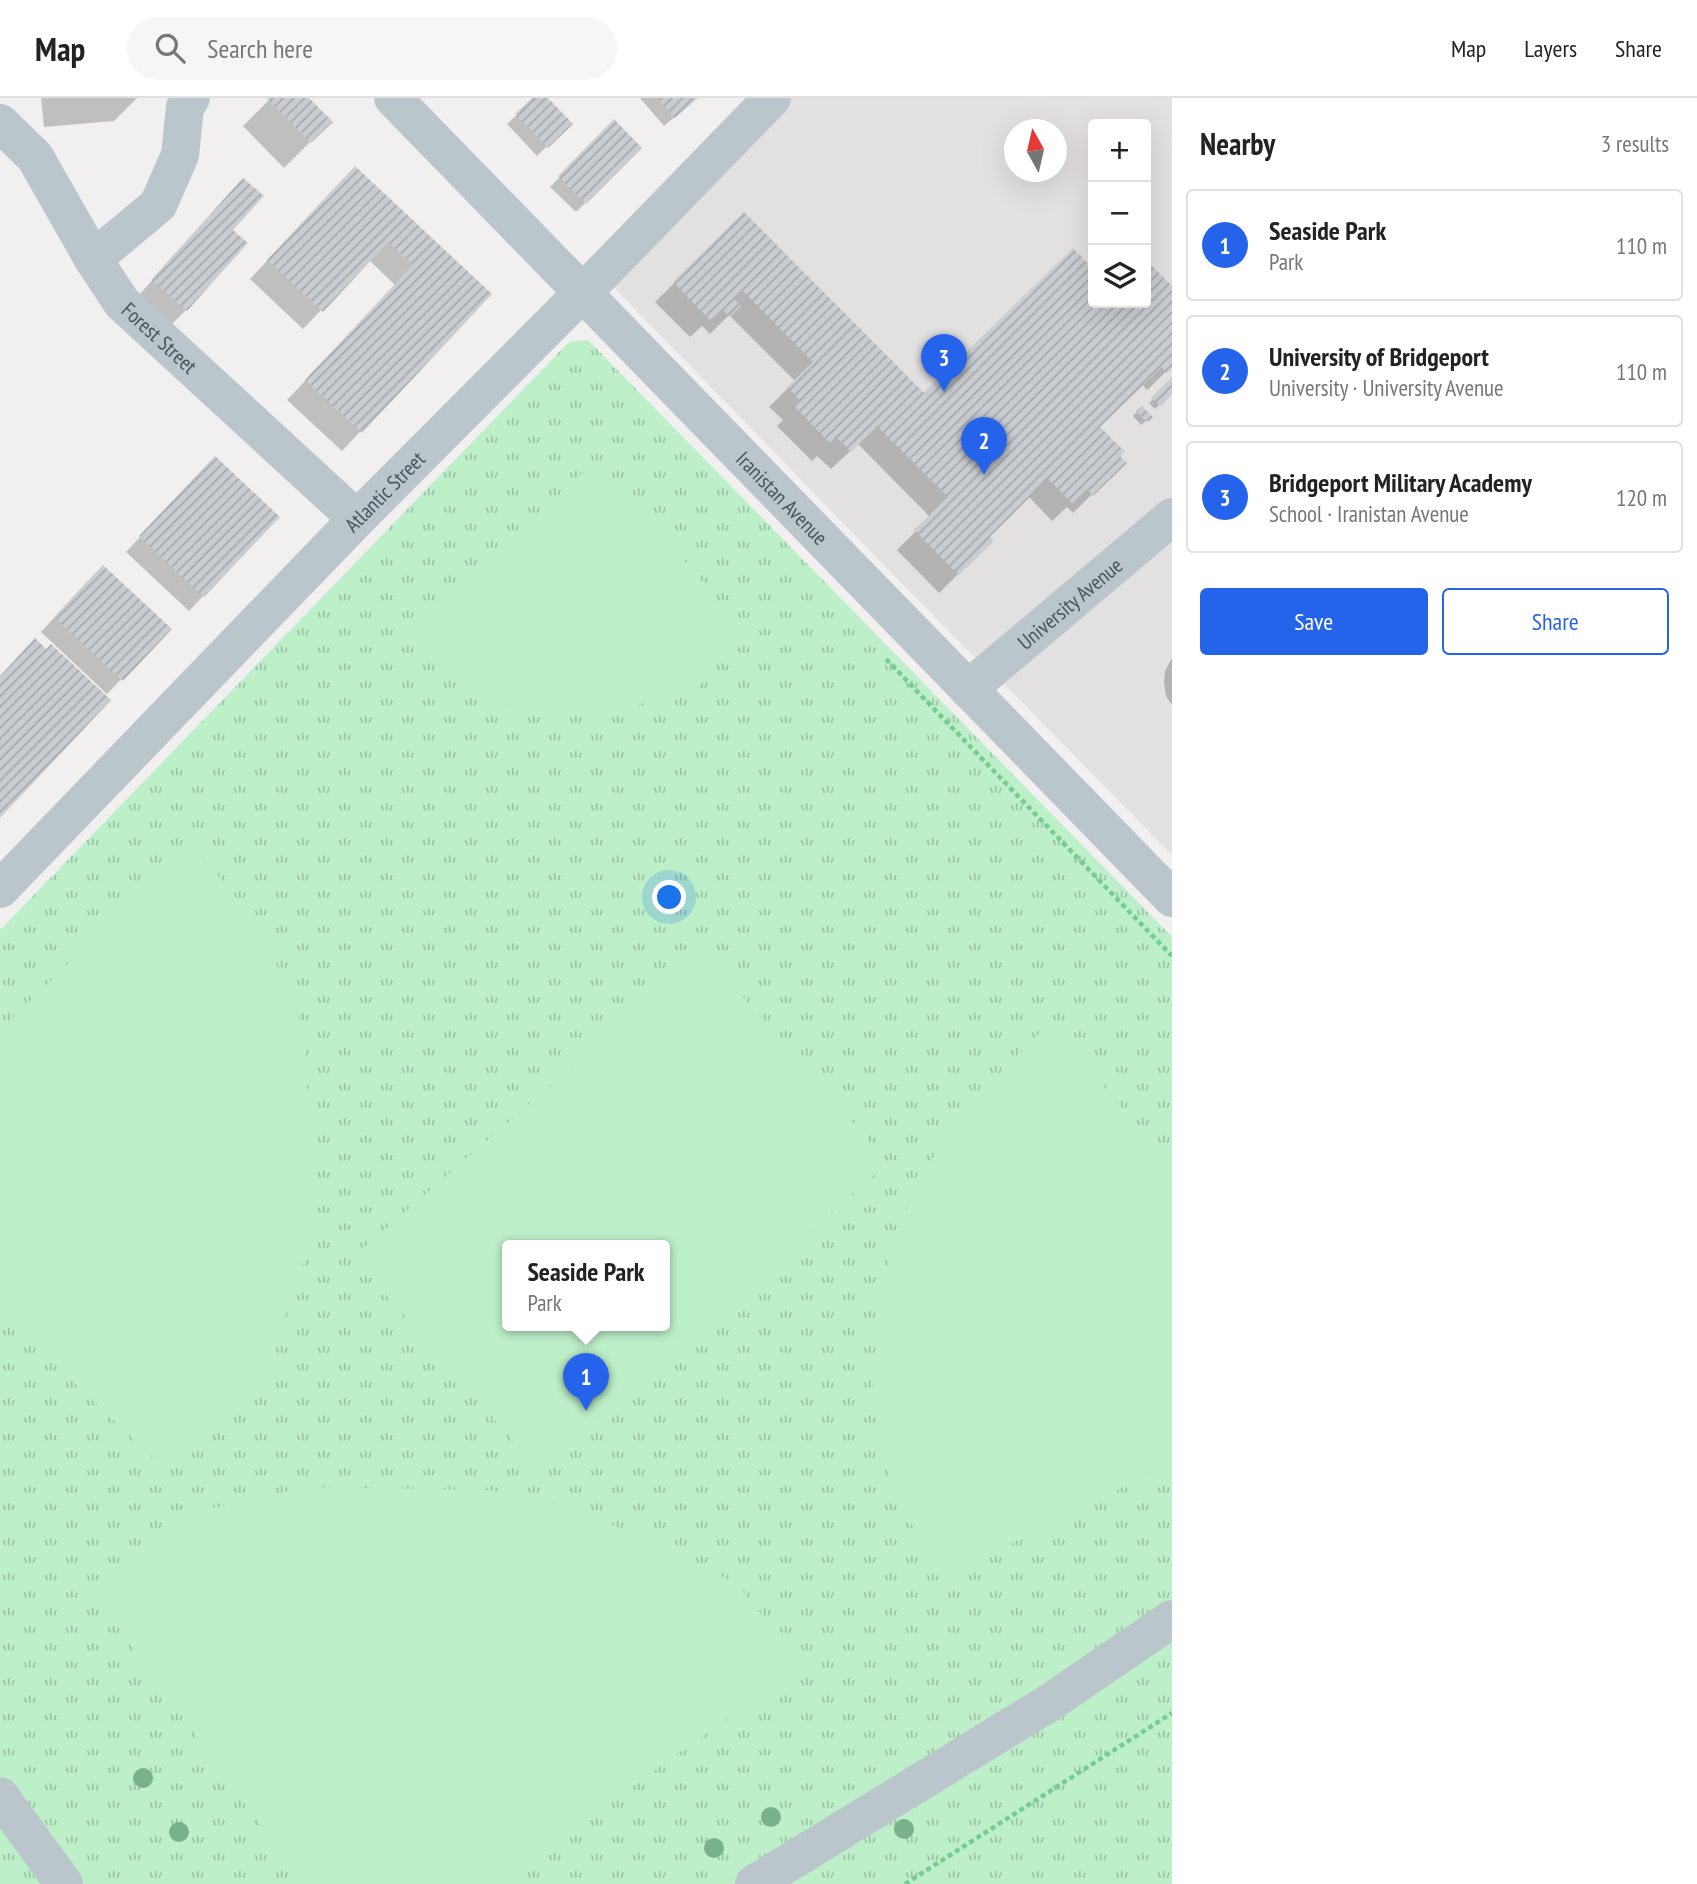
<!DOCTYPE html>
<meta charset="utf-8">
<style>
body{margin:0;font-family:"PT Sans Narrow",sans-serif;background:#f6f6f6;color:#222}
.controls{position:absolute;right:21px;top:21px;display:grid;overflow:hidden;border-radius:7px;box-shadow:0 7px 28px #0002}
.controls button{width:63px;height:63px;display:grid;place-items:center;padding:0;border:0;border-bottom:2px solid #e0e0e0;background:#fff;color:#222;font:35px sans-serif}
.compass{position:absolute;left:1004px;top:21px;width:63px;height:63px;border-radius:50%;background:#fff;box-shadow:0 7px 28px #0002;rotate:352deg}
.you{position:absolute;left:670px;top:800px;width:24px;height:24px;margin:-18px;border:5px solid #fff;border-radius:50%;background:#1a73e8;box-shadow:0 0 0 10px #1a73e833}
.badge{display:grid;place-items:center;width:46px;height:46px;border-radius:50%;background:#2563eb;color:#fff;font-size:23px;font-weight:700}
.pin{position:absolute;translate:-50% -58px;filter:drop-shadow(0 2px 4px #0008)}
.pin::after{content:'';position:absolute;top:37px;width:24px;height:21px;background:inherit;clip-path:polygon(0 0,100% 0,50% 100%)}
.popup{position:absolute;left:502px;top:1142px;width:168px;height:91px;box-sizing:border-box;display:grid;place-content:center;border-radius:7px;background:#fff;filter:drop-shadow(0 2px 5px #0005);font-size:23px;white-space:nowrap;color:#767676}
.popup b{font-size:26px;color:#222}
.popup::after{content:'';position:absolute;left:50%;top:100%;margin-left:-14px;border:14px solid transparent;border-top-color:#fff}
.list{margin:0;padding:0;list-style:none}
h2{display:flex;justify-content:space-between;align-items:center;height:91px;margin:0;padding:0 28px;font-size:30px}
h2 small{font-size:23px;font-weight:400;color:#767676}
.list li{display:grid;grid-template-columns:46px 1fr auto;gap:21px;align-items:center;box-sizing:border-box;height:112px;margin:0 14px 14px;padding:0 14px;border:2px solid #e0e0e0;border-radius:7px}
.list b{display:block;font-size:26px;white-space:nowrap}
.list p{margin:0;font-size:23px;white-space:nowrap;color:#767676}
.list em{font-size:23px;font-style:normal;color:#767676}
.actions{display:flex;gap:14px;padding:21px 28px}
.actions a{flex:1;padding:16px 0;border:2px solid #2563eb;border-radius:7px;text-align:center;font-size:24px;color:#2563eb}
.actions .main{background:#2563eb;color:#fff}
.icon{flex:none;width:38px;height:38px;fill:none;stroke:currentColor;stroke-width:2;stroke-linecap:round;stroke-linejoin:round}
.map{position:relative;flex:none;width:1172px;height:1786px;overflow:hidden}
header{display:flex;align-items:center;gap:42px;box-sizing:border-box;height:98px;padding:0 35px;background:#fff;border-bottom:2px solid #e0e0e0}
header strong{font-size:33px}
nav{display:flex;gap:38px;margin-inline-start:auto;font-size:24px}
.search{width:490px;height:63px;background:#f6f6f6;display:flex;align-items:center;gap:18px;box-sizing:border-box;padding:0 24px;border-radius:38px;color:#767676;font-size:26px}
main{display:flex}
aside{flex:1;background:#fff}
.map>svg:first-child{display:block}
</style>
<header>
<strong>Map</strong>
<div class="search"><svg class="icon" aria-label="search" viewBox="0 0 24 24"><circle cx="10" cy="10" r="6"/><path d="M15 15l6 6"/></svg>Search here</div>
<nav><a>Map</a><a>Layers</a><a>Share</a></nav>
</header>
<main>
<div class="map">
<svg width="1172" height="1786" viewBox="0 0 1172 1786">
<defs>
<pattern id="grass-tufts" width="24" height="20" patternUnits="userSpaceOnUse" patternTransform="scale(1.75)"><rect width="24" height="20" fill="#bdefc8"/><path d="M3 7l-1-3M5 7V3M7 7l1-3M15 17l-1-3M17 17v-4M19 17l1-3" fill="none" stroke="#9bc4a6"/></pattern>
<pattern id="building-hatch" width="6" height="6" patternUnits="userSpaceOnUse" patternTransform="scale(1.75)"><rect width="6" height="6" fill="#c9cdd1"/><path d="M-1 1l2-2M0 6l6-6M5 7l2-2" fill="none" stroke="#a5a9ad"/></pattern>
</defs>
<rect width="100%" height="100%" fill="#f1efef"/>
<path fill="#e2e0e1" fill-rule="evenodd" d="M 791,0 L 1172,0 L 1172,757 L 1010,592 L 964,549 L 617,193 L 615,189 L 619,180 ZM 1093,26 L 1146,26 L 1146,205 L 1093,205 ZM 1014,32 L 1056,32 L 1056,74 L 1014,74 Z"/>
<path fill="url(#grass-tufts)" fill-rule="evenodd" d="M 588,242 L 1172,839 L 1172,1786 L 0,1786 L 0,832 L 569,244 ZM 507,1147 L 665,1147 L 665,1227 L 507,1227 Z"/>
<path fill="#bdefc8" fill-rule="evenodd" d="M 589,366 L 606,368 L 613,382 L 742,529 L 698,590 L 627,610 L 582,613 L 505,607 L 461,579 L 412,540 L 579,378 Z
M 191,746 L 262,830 L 304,933 L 314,1134 L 261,1291 L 168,1374 L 0,1214 L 0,932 Z
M 704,854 L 888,1065 L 537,1370 L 353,1159 ZM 507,1147 L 665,1147 L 665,1227 L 507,1227 Z
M 1052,923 L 1172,1074 L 1172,1364 L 940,1482 L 890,1384 L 873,1286 L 886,1171 L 916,1083 L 977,998 Z
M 308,1389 L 489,1392 L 579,1411 L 736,1485 L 803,1567 L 495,1786 L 303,1786 L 90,1490 L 195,1414 Z"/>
<path fill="#0003" d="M 41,0 L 137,0 L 114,23 L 44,29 Z
M 271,0 L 306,0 L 330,24 L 284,70 L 243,28 Z
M 535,0 L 546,0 L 570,26 L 537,58 L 507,26 Z
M 640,0 L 697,0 L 664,28 Z
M 614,24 L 640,50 L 576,114 L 550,89 Z
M 336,89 L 489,196 L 342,353 L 287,302 L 395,187 L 369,162 L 303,231 L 250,181 Z
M 229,96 L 186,212 L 172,226 L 139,197 Z
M 744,116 L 924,298 L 1072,152 L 1093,173 L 1093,205 L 1146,205 L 1146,164 L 1172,191 L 1172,268 L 1147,292 L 1142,286 L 1098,329 L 1124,365 L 1073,415 L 1067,409 L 1052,423 L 1028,398 L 987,439 L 992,443 L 939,495 L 897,452 L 930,419 L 858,346 L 831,371 L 817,358 L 812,363 L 777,328 L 783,322 L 769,309 L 795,283 L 729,217 L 710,236 L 702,228 L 690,239 L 655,204 Z
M 1172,282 L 1172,294 L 1155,311 L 1149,305 Z
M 1141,310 L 1150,319 L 1141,327 L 1133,318 Z
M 201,374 L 278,419 L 189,513 L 126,454 Z
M 88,483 L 169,531 L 107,596 L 41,534 Z
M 1172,560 L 1172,607 L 1166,598 L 1164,585 L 1165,573 Z"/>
<path fill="url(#building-hatch)" d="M 267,0 L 309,0 L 333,24 L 311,45 Z
M 532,0 L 548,0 L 573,26 L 548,50 L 515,16 Z
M 657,0 L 698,0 L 675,20 Z
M 614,21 L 642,50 L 586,106 L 558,78 Z
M 355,68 L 492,196 L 362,335 L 305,282 L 413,167 L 388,144 L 323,214 L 267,162 Z
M 243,80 L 264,98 L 233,132 L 248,145 L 187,213 L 151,182 Z
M 744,114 L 924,295 L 1073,150 L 1093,171 L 1093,205 L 1146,205 L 1146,162 L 1172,188 L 1172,270 L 1167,275 L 1162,269 L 1100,329 L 1125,354 L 1120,358 L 1127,365 L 1093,398 L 1087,391 L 1072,405 L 1048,381 L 990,439 L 994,443 L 959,477 L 914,432 L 948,399 L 877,328 L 851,354 L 837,340 L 831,346 L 794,308 L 800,302 L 787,289 L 813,264 L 742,192 L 733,200 L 741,208 L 730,219 L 722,211 L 710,222 L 673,184 Z
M 1172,279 L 1172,296 L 1161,308 L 1151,300 Z
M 1142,308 L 1153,319 L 1149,323 L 1146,323 L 1136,313 Z
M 215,358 L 280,419 L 204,499 L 139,438 Z
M 103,467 L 172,531 L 123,583 L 54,519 Z
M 35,540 L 46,551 L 51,546 L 111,602 L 0,720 L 0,578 Z"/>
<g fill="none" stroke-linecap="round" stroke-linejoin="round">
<path stroke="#75cd93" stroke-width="4.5" stroke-dasharray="5 3.5" stroke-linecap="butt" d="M 886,561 L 1172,858
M 905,1786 L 1172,1615"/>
<g stroke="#bac6cc" stroke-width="38">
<path id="s1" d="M 393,0 L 1172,800"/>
<path id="s2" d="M 0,25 L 35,59 L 93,161 L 122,205 L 357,421"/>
<path d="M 93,161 L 158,107 L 180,57 L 185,9 L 191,0"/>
<path id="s3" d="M 968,591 L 1172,419"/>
<path id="s4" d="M 0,791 L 357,421 L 610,167 L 772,0"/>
<path d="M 0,1698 L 64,1786"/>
<path d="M 754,1786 L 1049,1605 L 1172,1521"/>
</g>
</g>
<g fill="#79b18b">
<circle cx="143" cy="1680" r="10"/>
<circle cx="771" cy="1719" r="10"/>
<circle cx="904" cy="1731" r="10"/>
<circle cx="179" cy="1734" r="10"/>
<circle cx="714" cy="1750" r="10"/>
</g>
<g text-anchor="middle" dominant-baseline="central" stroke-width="7" stroke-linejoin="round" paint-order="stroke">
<g font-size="21" fill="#47555c" stroke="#fff">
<text stroke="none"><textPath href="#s2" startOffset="270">Forest Street</textPath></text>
<text stroke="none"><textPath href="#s4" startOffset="553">Atlantic Street</textPath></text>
<text stroke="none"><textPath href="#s1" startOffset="558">Iranistan Avenue</textPath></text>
<text stroke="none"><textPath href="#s3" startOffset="133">University Avenue</textPath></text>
</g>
</g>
</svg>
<div class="controls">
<button>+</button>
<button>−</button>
<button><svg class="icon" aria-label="layers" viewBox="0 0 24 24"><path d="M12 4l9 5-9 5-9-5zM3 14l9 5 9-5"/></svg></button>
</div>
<svg class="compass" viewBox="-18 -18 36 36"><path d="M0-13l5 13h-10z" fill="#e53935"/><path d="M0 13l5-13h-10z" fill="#767676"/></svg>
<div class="you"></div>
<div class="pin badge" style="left:586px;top:1313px">1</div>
<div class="popup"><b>Seaside Park</b>Park</div>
<div class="pin badge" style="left:984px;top:377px">2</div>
<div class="pin badge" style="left:944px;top:294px">3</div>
</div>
<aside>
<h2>Nearby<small>3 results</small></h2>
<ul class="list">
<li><span class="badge">1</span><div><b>Seaside Park</b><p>Park</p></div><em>110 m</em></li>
<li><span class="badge">2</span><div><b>University of Bridgeport</b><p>University · University Avenue</p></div><em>110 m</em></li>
<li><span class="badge">3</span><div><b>Bridgeport Military Academy</b><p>School · Iranistan Avenue</p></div><em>120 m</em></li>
</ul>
<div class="actions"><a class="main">Save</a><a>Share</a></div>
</aside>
</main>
